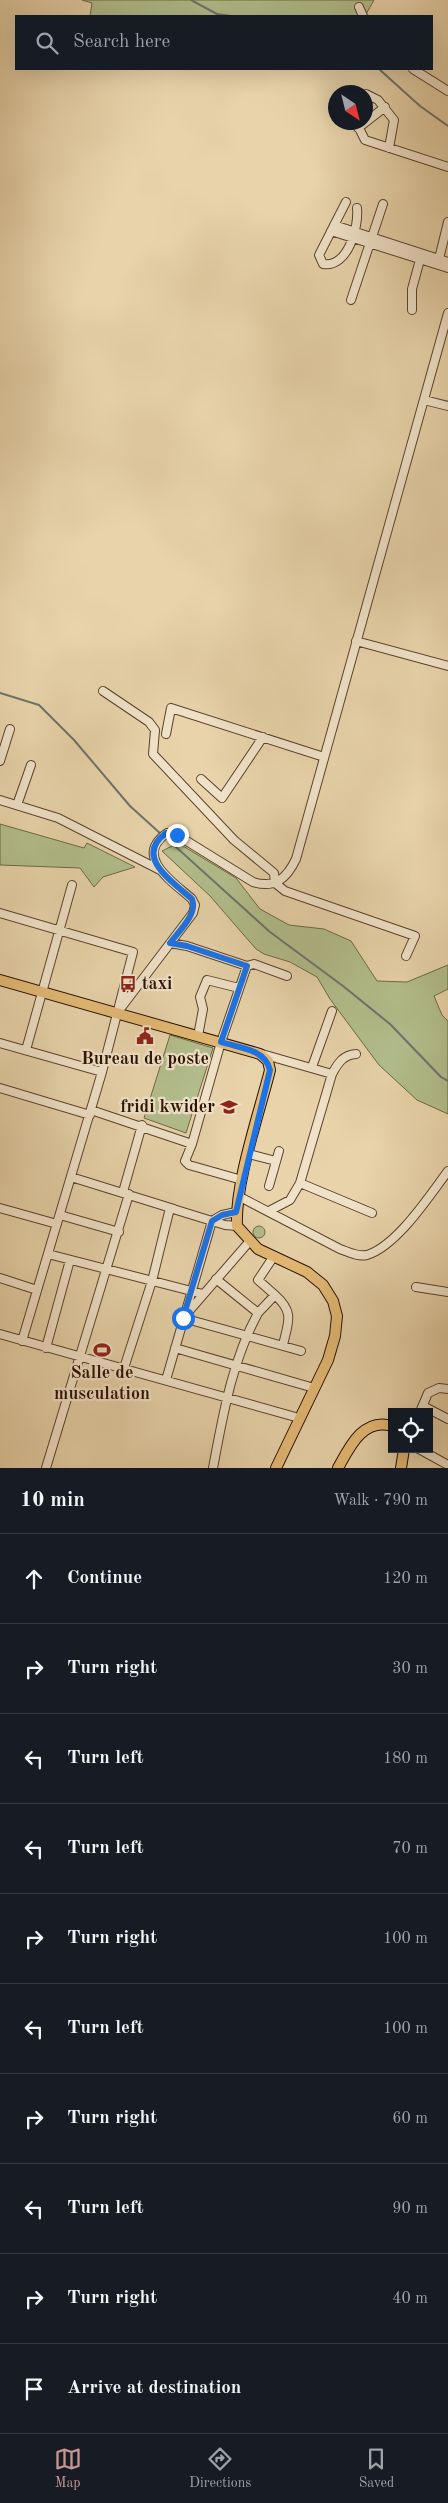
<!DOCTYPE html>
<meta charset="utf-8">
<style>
body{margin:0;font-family:"Old Standard TT",serif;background:#20242c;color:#f1f3f6}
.controls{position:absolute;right:15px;bottom:15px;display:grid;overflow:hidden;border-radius:0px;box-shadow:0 5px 20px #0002}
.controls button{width:45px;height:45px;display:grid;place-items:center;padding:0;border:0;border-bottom:1px solid #363941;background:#171b24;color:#f1f3f6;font:25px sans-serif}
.compass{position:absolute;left:328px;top:85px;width:45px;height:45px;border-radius:50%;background:#171b24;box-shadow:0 5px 20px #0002;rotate:145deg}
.stop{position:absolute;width:15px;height:15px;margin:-11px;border:4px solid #1a73e8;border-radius:50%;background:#fff}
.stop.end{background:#1a73e8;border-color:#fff;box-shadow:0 1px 5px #0008}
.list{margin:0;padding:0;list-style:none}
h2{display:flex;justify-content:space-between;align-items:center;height:65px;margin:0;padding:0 20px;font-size:21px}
h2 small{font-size:16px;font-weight:400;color:#9ea1a6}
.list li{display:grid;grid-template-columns:32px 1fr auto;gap:15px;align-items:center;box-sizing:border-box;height:90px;padding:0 20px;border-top:1px solid #363941}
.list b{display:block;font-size:19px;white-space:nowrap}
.list em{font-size:16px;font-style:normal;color:#9ea1a6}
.icon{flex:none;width:28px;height:28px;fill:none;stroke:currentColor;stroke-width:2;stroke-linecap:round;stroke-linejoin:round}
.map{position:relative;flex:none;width:448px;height:1468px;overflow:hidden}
.search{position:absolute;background:#171b24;box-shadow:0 5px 20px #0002;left:15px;right:15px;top:15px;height:55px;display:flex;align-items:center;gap:12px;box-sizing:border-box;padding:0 18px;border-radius:0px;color:#9ea1a6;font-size:19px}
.sheet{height:965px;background:#171b24}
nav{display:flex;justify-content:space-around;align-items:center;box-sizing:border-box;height:70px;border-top:1px solid #363941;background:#171b24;font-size:14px;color:#9ea1a6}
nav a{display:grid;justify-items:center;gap:2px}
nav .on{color:#c59692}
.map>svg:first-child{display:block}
</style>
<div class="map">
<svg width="448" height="1468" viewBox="0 0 448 1468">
<rect width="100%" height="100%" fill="#e8d3aa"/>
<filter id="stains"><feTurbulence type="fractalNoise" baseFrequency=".004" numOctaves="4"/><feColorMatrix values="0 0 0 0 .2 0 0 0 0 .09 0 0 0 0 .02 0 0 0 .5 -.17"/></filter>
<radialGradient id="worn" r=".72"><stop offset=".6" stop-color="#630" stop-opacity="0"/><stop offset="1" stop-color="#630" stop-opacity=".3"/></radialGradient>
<path fill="#b2be8c" stroke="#6e6847" d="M 82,0 L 374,0 L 365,16 L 90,16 L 92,3 Z
M 0,824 L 84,848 L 87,843 L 135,867 L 103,877 L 94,887 L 80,868 L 0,865 Z
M 178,843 L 236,878 L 260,909 L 289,925 L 324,929 L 351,941 L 377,981 L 407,982 L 448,965 L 448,989 L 434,996 L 442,1015 L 448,1021 L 448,1114 L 417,1100 L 379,1065 L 330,999 L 317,977 L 290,962 L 264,954 L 256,949 L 210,896 L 162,851 Z
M 170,1035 L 213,1048 L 186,1133 L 144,1118 Z
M253 1232a6 6 0 1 1 12 0a6 6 0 1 1-12 0Z"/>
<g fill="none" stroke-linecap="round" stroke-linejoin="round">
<path stroke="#6d746c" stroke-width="2" d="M 191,0 L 217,14 L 231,16
M 379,69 L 420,106 L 448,126
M 0,693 L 39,705 L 74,740 L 130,806 L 162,835
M 166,838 L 270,932 L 343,986 L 390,1024 L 441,1077 L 448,1081"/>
<g stroke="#5a422c" stroke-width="10">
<path id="minor" d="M 359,7 L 363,16
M 413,69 L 448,91
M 366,94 L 378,100 L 394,120 L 389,148
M 356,122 L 365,140 L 448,167
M 358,128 L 385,107
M 346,202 L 319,255 L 323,264 C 348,268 359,227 357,208
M 334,225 L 448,262
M 331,231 L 448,268
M 438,263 L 448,222
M 351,300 L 383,204
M 412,310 L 412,289 L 421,256
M 424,400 L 448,406
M 356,641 L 448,666
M 103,691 L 149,722 L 155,730 L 153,754 L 234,840 L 274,873 L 275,883 L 285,891 L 415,936 L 406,956
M 166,734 L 171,708 L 324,757
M 0,761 L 10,729
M 201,779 L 222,798 L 263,737
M 0,800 L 58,818 L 160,870
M 17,805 L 31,765
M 0,913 L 133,952 L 102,1072 L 0,1043
M 170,943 L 187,946 L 247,966 L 221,1042 L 192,1144
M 247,966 L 254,964 L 287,976
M 117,1013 L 193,913 L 195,905 L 192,899 C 173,882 133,857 167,833 L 177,835 L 253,882 C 275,889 287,878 296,859 L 448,313
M 198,1036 L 203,1009 L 200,997 L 207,980 L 239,988
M 26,1050 L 72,885
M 262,1054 L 332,1074
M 312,1067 L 332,1011
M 0,1088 L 90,1115
M 91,1110 L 192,1144 L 185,1161 L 189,1165 L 242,1180
M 249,1154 L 276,1161
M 71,1177 L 174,1209
M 300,1183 L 332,1074 C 338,1063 343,1055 356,1054
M 269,1186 L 279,1151
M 123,1192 L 142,1125
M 240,1197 L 340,1249 C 349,1252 357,1257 367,1255 C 397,1246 430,1195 448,1171
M 0,1208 L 57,1224
M 269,1211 L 290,1200 L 300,1183 L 372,1213
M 60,1215 L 119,1232
M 249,1242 L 183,1318 L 301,1351
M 48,1254 L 203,1294
M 0,1278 L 37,1290
M 216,1279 L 258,1313 L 275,1295 L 258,1280 L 274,1256
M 416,1287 L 448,1292
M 275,1295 C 295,1313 288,1322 283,1345
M 0,1334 L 299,1418
M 22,1341 L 102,1072
M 46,1348 L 70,1260
M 175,1348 L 314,1388
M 124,1368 L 152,1281 L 170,1208 L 225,1225 L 237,1226
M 166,1380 L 212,1221 L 222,1215 L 236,1212
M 423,1406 L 448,1419
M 420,1412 L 428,1393 L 439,1388 L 448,1389
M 419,1449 L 448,1465
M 46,1468 L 129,1194
M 213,1468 C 223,1415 232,1361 258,1313"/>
</g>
<g stroke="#2a1102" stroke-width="12">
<path id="major" d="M 0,980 L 260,1054 L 268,1061 L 270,1070 C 259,1114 235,1182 237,1226 L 258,1249 L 307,1272 L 323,1285 L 333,1301 L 337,1316 L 335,1336 L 328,1360 L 276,1468
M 338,1468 C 349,1448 363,1417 392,1426
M 401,1468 L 404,1449"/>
</g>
<use href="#minor" stroke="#f0e2c8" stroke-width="8"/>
<use href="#major" stroke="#e4ba75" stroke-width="10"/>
</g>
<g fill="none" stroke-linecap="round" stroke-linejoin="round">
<path stroke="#1a73e8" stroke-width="6" d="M 177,835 L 166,833 C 133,857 173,882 192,899 C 198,914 179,931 170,943 L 187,946 L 247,966 L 221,1042 C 240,1048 265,1049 270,1070 L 236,1212 L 222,1215 L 212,1221 L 183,1318"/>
</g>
<defs>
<g id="bus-bare" transform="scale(1.35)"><path d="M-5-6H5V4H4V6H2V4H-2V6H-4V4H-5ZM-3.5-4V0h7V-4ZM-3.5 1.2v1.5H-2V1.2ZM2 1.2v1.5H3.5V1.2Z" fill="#8f2418" stroke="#f0e2c8" stroke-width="2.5" paint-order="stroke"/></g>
<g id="civic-bare" transform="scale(1.35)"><path d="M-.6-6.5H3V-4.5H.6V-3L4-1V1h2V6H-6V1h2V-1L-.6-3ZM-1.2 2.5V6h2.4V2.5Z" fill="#8f2418" stroke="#f0e2c8" stroke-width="2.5" paint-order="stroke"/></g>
<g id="school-bare" transform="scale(1.35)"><path d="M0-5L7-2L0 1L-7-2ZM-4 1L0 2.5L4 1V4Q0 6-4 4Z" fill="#8f2418" stroke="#f0e2c8" stroke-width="2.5" paint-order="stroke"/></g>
<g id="stadium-bare" transform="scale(1.35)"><path d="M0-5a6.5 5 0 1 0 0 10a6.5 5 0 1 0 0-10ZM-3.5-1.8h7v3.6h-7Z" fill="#8f2418" stroke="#f0e2c8" stroke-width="2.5" paint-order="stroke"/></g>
</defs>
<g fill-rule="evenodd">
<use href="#bus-bare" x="128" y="984"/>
<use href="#civic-bare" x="145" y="1036"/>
<use href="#school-bare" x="229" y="1107"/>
<use href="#stadium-bare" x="102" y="1350"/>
</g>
<g text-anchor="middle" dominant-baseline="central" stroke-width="4.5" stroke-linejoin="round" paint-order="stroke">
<g font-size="18" font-weight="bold" fill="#2a1102" stroke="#f0e2c8">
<text x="142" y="984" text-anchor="start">taxi</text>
<text x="145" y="1059">Bureau de poste</text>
<text x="215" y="1107" text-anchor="end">fridi kwider</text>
<text x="102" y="1373">Salle de<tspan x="102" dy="21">musculation</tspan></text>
</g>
</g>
<rect width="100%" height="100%" filter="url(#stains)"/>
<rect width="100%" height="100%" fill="url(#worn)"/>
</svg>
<div class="controls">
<button><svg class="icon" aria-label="locate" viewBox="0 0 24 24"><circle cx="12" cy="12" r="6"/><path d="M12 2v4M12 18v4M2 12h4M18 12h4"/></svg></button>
</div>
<svg class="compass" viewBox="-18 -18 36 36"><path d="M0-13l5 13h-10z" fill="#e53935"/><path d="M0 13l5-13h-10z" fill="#9ea1a6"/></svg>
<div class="stop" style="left:183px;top:1318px"></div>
<div class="stop end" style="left:177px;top:835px"></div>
<div class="search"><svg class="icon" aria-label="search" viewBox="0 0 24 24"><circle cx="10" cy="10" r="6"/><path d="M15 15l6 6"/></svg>Search here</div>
</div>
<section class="sheet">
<h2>10 min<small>Walk · 790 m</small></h2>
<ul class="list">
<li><svg class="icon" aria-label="ahead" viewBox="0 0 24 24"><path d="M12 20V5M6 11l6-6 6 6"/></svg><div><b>Continue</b></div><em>120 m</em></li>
<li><svg class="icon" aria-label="right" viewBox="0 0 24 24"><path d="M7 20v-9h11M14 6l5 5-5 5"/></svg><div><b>Turn right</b></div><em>30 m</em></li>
<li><svg class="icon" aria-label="left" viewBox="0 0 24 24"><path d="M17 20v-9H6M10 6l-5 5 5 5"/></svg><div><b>Turn left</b></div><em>180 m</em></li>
<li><svg class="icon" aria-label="left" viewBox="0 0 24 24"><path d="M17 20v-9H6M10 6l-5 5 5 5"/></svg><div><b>Turn left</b></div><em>70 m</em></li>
<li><svg class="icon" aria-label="right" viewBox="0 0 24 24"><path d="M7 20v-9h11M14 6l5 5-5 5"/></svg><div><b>Turn right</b></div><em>100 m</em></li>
<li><svg class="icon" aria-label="left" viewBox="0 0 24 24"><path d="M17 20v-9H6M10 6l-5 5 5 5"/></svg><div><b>Turn left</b></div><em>100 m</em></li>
<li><svg class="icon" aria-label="right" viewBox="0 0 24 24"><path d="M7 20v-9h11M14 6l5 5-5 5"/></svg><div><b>Turn right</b></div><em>60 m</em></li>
<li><svg class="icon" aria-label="left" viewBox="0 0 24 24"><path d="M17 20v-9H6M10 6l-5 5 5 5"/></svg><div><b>Turn left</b></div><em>90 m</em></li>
<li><svg class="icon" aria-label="right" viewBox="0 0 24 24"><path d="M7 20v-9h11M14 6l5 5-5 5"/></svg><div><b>Turn right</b></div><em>40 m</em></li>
<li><svg class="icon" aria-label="arrive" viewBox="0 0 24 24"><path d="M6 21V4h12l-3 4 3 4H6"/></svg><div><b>Arrive at destination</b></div></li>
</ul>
</section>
<nav>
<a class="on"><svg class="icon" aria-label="map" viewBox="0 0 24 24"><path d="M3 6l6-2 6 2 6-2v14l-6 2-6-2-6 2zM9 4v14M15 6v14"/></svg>Map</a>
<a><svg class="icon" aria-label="directions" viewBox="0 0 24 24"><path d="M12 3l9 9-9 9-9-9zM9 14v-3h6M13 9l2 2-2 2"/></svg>Directions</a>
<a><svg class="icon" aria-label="saved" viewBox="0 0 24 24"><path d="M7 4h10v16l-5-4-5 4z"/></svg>Saved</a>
</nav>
